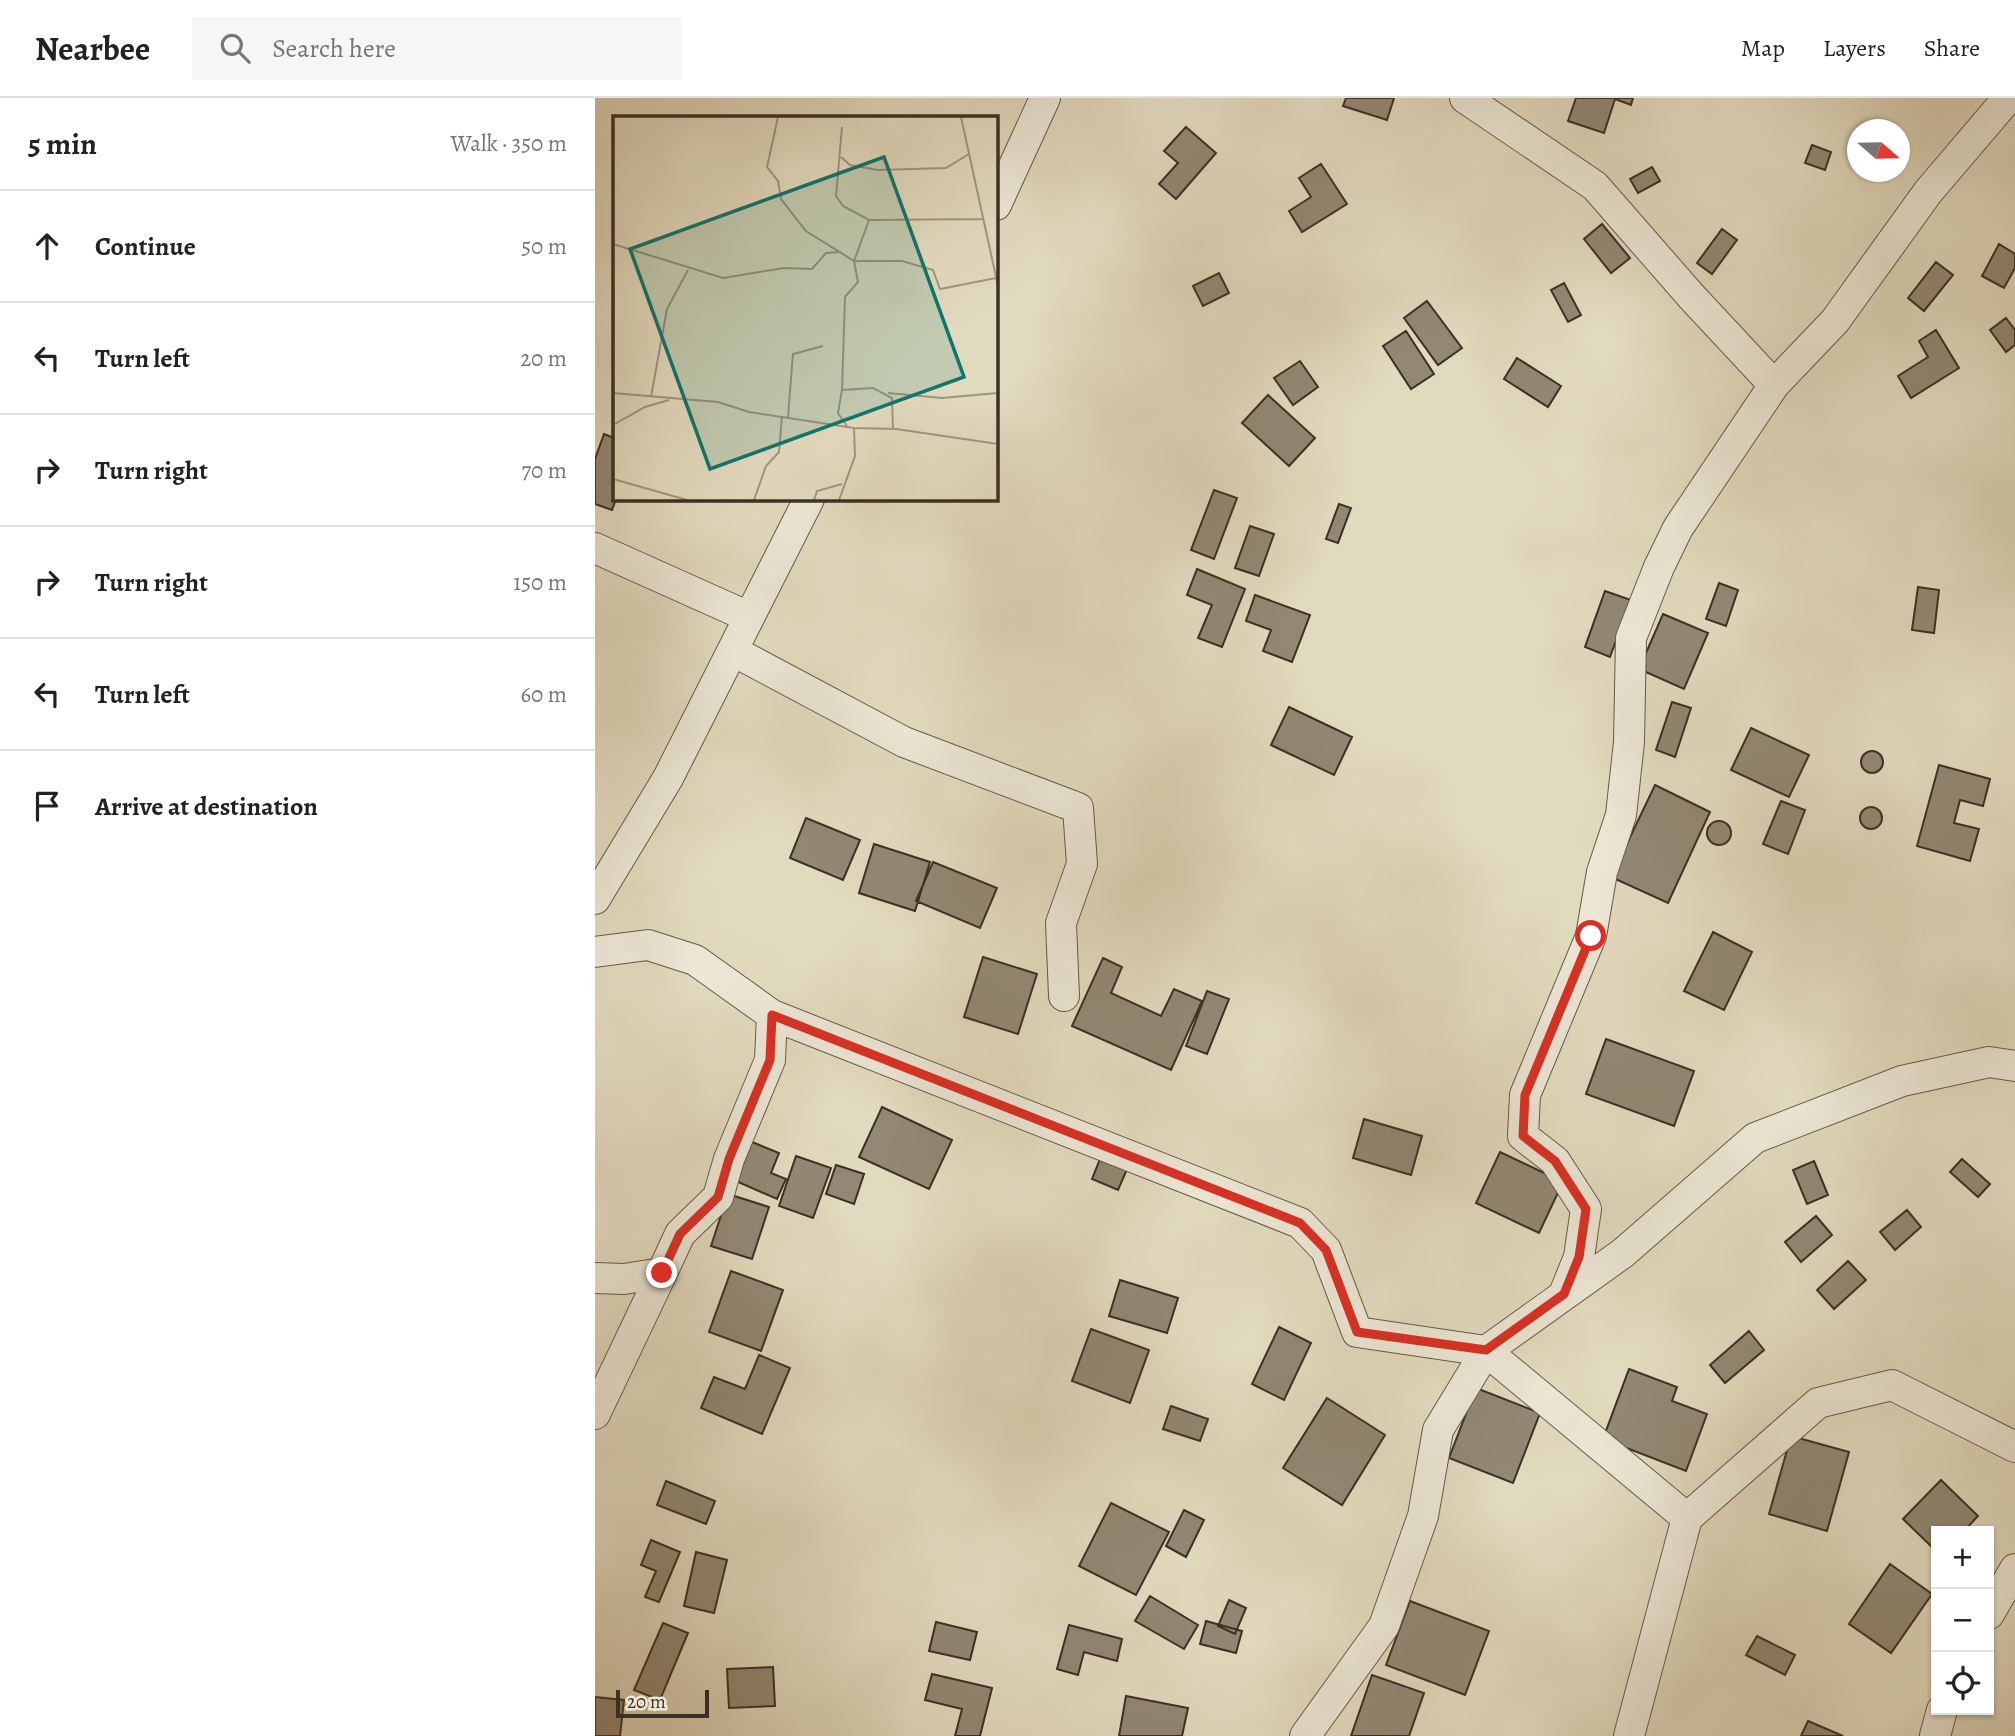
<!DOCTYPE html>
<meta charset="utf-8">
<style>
body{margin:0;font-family:Alegreya,serif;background:#f6f6f6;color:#222}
.controls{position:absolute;right:21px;bottom:21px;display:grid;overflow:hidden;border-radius:0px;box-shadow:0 2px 5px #0004}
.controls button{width:63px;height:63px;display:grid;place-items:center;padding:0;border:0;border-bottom:2px solid #e0e0e0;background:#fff;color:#222;font:35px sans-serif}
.compass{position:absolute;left:1252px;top:21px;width:63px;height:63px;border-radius:50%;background:#fff;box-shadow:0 2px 5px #0004;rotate:110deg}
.scale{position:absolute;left:21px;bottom:18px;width:93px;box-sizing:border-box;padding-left:7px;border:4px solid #3c3024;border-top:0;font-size:19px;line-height:24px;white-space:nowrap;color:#3c3024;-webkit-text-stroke:5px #ece7d5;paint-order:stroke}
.stop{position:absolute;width:21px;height:21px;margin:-16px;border:5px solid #d93025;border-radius:50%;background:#fff}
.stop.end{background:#d93025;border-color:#fff;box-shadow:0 2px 7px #0008}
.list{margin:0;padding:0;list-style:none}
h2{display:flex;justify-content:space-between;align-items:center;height:91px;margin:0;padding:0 28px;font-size:30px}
h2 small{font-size:23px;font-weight:400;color:#767676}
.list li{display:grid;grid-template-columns:46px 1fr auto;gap:21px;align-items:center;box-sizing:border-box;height:112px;padding:0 28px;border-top:2px solid #e0e0e0}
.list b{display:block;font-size:26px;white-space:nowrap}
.list em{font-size:23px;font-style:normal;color:#767676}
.icon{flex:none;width:38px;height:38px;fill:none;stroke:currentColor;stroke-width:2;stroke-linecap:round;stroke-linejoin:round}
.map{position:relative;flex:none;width:1420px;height:1638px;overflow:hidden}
header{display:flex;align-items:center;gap:42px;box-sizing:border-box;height:98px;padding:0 35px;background:#fff;border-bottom:2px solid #e0e0e0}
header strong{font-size:33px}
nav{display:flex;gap:38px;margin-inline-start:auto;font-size:24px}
.search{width:490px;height:63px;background:#f6f6f6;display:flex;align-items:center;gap:18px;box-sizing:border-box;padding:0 24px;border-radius:0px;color:#767676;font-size:26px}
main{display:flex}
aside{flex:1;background:#fff}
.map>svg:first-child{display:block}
</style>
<header>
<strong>Nearbee</strong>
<div class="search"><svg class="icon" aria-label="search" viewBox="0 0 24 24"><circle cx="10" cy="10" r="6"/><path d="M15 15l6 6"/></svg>Search here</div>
<nav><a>Map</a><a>Layers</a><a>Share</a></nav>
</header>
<main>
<aside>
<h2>5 min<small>Walk · 350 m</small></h2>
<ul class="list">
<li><svg class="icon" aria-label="ahead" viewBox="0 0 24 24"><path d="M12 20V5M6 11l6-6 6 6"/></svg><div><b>Continue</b></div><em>50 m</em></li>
<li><svg class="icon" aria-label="left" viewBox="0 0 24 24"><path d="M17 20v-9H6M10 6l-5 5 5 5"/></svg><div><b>Turn left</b></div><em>20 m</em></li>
<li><svg class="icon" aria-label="right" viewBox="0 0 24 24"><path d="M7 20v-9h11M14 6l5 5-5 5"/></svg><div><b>Turn right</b></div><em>70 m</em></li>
<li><svg class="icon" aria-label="right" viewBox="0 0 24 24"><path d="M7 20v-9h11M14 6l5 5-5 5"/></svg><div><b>Turn right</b></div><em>150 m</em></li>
<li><svg class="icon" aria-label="left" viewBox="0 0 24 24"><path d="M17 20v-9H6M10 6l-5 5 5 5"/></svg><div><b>Turn left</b></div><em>60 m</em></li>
<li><svg class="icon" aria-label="arrive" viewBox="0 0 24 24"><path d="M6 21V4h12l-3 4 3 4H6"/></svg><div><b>Arrive at destination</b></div></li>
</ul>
</aside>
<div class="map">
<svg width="1420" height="1638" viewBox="0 0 1420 1638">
<rect width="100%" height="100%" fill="#e2dabe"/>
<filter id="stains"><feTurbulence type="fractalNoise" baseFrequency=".00286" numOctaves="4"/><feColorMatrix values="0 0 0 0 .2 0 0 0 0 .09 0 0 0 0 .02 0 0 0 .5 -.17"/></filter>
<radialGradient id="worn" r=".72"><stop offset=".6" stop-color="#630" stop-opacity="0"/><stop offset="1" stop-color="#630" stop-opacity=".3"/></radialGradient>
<path fill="#928874" stroke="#3c3024" stroke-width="2" d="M 751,0 L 799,0 L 792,22 L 748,8 Z
M 981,0 L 1038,0 L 1036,7 L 1020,1 L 1009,35 L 973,23 Z
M 591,29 L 621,55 L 581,101 L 564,86 L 583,65 L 569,53 Z
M 1217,47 L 1236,54 L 1230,72 L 1210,65 Z
M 726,66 L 752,106 L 707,134 L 694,113 L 716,99 L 704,80 Z
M 1057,69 L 1065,83 L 1043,95 L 1035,81 Z
M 1007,126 L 1035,160 L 1016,175 L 989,141 Z
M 1127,131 L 1142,142 L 1117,176 L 1102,165 Z
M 1404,146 L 1420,156 L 1420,170 L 1409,190 L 1387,178 Z
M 1341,164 L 1358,177 L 1329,213 L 1313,200 Z
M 624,175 L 634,195 L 608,208 L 598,188 Z
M 969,185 L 986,217 L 973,224 L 956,192 Z
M 832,203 L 867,250 L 843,267 L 809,220 Z
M 1411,220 L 1420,232 L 1420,247 L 1411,254 L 1395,232 Z
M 1341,232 L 1364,270 L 1316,300 L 1303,278 L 1333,259 L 1324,243 Z
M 811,233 L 839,276 L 816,291 L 788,248 Z
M 922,260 L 966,288 L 953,309 L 909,281 Z
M 705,263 L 723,289 L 698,307 L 679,280 Z
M 673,297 L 720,340 L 694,368 L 647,325 Z
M 9,336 L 19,340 L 21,401 L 17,412 L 0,406 L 0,361 Z
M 619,392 L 642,400 L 619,461 L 596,452 Z
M 744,406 L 756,410 L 743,445 L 731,441 Z
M 655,428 L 679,436 L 664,478 L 640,470 Z
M 602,471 L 650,491 L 627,549 L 603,540 L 617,507 L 592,497 Z
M 1124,485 L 1143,492 L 1131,528 L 1111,521 Z
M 1323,489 L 1344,492 L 1339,535 L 1317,532 Z
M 1010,493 L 1036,502 L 1015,559 L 990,549 Z
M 660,497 L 715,517 L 697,564 L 668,553 L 676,532 L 651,523 Z
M 1068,516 L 1113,535 L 1089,591 L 1044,571 Z
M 1077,604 L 1096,610 L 1080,659 L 1061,652 Z
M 694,609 L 757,639 L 739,677 L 676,647 Z
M 1156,630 L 1214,657 L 1194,699 L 1136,672 Z
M1266 664a11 11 0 1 1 22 0a11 11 0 1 1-22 0Z
M 1344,667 L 1395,681 L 1388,708 L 1365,702 L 1359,725 L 1384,731 L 1375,763 L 1322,748 Z
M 1060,687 L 1115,714 L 1073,805 L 1016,779 Z
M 1186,703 L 1210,712 L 1193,756 L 1168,746 Z
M1265 720a11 11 0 1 1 22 0a11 11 0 1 1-22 0Z
M 211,720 L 265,742 L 248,782 L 195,760 Z
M1112 735a12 12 0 1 1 24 0a12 12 0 1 1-24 0Z
M 279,746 L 335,764 L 320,813 L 264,795 Z
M 338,764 L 402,790 L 385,830 L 321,803 Z
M 1118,834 L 1157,854 L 1129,912 L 1089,893 Z
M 388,859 L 442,876 L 423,936 L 369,919 Z
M 508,860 L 527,869 L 516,895 L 566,918 L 579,891 L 607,903 L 576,972 L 477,928 Z
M 612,893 L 634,901 L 612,956 L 591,948 Z
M 1011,941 L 1099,973 L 1079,1028 L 991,996 Z
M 287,1009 L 357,1042 L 334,1091 L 264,1059 Z
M 769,1021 L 827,1038 L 816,1077 L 758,1060 Z
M 157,1044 L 184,1055 L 176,1075 L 191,1081 L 182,1101 L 141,1083 Z
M 509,1051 L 536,1062 L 523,1092 L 497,1081 Z
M 905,1054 L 968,1084 L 944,1135 L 881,1105 Z
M 201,1058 L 236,1070 L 218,1120 L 184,1108 Z
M 1367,1061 L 1395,1086 L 1383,1099 L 1355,1074 Z
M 1219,1063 L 1233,1097 L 1212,1106 L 1198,1072 Z
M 241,1067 L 269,1076 L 259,1106 L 231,1096 Z
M 133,1096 L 174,1109 L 157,1161 L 116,1148 Z
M 1312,1112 L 1326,1129 L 1300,1152 L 1285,1134 Z
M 1221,1118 L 1237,1137 L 1206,1164 L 1190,1144 Z
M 1253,1163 L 1271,1182 L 1239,1211 L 1222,1192 Z
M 136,1173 L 188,1192 L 166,1253 L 114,1234 Z
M 525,1182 L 583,1200 L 572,1235 L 514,1218 Z
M 684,1229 L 716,1245 L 689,1302 L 657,1286 Z
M 496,1231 L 554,1252 L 535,1305 L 477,1283 Z
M 1154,1233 L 1169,1252 L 1130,1285 L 1115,1267 Z
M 164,1257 L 195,1270 L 167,1336 L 106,1310 L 119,1279 L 150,1291 Z
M 1034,1271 L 1082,1289 L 1077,1303 L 1112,1316 L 1091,1373 L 1008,1341 Z
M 881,1290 L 945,1315 L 918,1385 L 854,1360 Z
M 732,1300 L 790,1337 L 747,1407 L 688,1370 Z
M 576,1308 L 613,1321 L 605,1343 L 568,1331 Z
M 1196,1338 L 1254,1354 L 1232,1433 L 1174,1416 Z
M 1346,1382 L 1383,1418 L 1369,1433 L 1341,1433 L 1341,1453 L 1308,1421 Z
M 71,1383 L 120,1403 L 111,1426 L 62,1407 Z
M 516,1405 L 574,1434 L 541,1497 L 484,1468 Z
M 589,1412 L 609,1422 L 591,1459 L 571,1448 Z
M 56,1442 L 85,1454 L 64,1504 L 50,1499 L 61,1473 L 46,1467 Z
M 101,1454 L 132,1462 L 119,1515 L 89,1508 Z
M 1295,1466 L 1337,1496 L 1296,1555 L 1254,1526 Z
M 555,1498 L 603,1527 L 589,1551 L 540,1523 Z
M 634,1502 L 651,1510 L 640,1536 L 623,1528 Z
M 815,1503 L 894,1533 L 870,1597 L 791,1567 Z
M 611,1523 L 647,1533 L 641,1555 L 605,1546 Z
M 341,1524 L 382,1534 L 375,1562 L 334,1553 Z
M 68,1525 L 93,1535 L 65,1602 L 39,1592 Z
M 474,1527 L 527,1541 L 522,1563 L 489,1554 L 483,1577 L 462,1571 Z
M 1162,1538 L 1200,1557 L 1190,1577 L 1151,1557 Z
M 178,1569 L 180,1608 L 134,1610 L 132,1571 Z
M 337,1576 L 397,1590 L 385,1638 L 360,1638 L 367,1611 L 330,1602 Z
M 777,1577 L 829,1595 L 814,1638 L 756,1638 Z
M 531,1598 L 593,1610 L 587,1638 L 524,1638 Z
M 0,1599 L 29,1602 L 25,1638 L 0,1638 Z
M 1213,1623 L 1248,1638 L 1206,1638 Z"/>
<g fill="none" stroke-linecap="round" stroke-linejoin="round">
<g stroke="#665a4a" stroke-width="32">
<path id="minor" d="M 870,0 L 1000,88 L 1096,198 L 1179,287
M 401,107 L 450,0
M 0,450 L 154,519
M 138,553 L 309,644 L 483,710 L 487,766 L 466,825 L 469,898
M 0,801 L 73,680 L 214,401
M 0,854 L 53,847 L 100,862 L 177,917 L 175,962 L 134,1061 L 123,1099 L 85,1136 L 67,1175 L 29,1181 L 0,1180
M 177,917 L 705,1125 L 731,1152 L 762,1234 L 891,1253 L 1092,1420
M 969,1196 L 984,1159 L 991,1111 L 960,1063 L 928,1038 L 930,997 L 996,838 L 1007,774 L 1026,717 L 1034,644 L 1036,540 L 1064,469 L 1083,430 L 1179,287 L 1240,223 L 1333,94 L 1413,0
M 0,1316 L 67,1175
M 1394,1516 L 1420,1471
M 710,1638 L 789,1528 L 828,1418 L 843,1332 L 891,1253 L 1028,1155 L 1160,1040 L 1307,983 L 1394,964 L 1420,968
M 1034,1638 L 1092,1420 L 1223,1305 L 1297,1287 L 1420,1349
M 1340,1638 L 1347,1612"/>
</g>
<use href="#minor" stroke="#ece7d5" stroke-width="30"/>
</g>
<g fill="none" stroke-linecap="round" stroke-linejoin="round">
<path stroke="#d93025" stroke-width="9" d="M 67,1175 L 85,1136 L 123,1099 L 134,1061 L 175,962 L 177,917 L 705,1125 L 731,1152 L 762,1234 L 891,1252 L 969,1196 L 984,1159 L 991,1111 L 960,1063 L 928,1038 L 930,997 L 996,838"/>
</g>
<g transform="translate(18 18)">
<rect width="385" height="385" fill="#e2dabe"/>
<path fill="none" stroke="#a09680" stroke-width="2" d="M 165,1 L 154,51 L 165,65 L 168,83 L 193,115 L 241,145 L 289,145 L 320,154 L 327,173 L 383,162M 348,1 L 385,170M 229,11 L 223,80 L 230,90 L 256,104 L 371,103M 228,41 L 237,49 L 265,54 L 333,52 L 356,38M 0,128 L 110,162 L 171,152 L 199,153 L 213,137 L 227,136M 229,274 L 232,181 L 245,166 L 241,145 L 256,104M 0,277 L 105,286 L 136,296 L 241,312 L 283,313 L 385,328M 275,277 L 329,282 L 385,277M 38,281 L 54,193 L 75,154M 175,301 L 180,238 L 210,230M 0,309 L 32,291 L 56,284M 234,310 L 225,297 L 229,274 L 260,272 L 279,282 L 280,313M 0,363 L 74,384M 141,384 L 153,350 L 166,336 L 169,300M 201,384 L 204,375 L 229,368M 226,384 L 242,340 L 241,312"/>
<path fill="#0f766e" fill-opacity="0.15" stroke="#0f766e" stroke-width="3.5" d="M 271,41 L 351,261 L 97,353 L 17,133 Z"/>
<rect width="385" height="385" fill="none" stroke="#3c3024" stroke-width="3.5"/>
</g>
<rect width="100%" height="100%" filter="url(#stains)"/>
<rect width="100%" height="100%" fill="url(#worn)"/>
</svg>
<div class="controls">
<button>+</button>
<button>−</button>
<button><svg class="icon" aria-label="locate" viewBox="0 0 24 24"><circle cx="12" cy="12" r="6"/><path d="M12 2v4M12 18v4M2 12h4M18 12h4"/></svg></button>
</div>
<svg class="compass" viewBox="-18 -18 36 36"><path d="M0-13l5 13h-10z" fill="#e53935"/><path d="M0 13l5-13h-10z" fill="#767676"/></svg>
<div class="scale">20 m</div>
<div class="stop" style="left:996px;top:838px"></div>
<div class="stop end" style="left:67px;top:1175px"></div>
</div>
</main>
